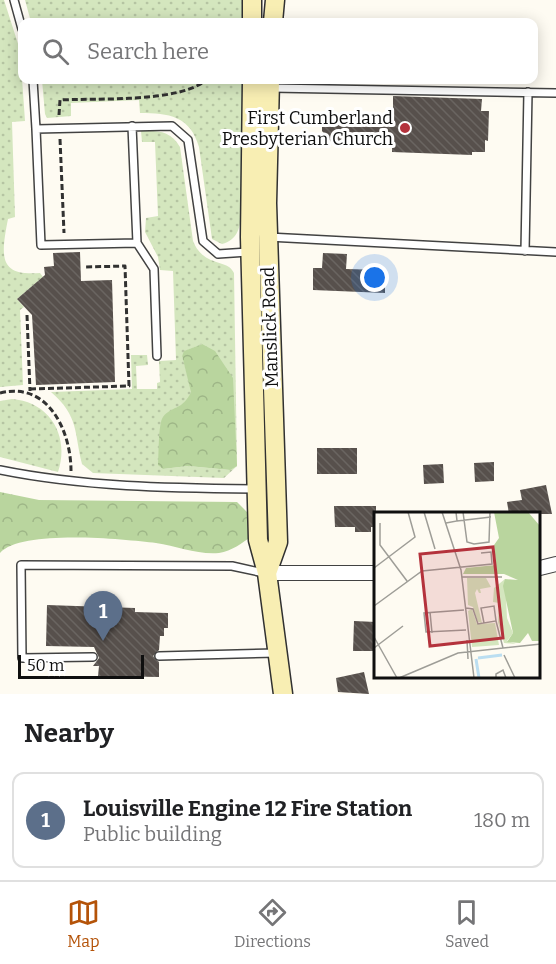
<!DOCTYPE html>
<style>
body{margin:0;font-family:Bitter,serif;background:#f2f2f2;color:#202124}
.scale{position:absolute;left:18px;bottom:15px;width:126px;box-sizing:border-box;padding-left:6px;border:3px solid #0f0f0f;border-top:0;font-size:16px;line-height:21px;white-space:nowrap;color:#0f0f0f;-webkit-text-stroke:4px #fff;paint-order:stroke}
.you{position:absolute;left:375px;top:278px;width:21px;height:21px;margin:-15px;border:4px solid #fff;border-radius:50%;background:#1a73e8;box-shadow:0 0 0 9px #1a73e833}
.badge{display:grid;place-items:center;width:39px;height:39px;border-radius:50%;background:#b45309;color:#fff;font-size:20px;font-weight:700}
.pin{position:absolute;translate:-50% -50px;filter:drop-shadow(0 2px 3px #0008)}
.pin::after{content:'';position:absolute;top:32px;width:21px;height:18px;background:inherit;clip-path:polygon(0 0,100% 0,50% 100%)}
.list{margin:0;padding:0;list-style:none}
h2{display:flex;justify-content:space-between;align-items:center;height:78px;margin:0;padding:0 24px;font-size:26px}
h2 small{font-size:20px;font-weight:400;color:#757577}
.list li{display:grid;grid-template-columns:39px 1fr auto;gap:18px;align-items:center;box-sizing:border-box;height:96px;margin:0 12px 12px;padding:0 12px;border:2px solid #e0e0e0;border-radius:12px}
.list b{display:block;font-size:22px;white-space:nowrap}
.list p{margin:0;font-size:20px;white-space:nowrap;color:#757577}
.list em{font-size:20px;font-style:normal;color:#757577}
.icon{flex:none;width:33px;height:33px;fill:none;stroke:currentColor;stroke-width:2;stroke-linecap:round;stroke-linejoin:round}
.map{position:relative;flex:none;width:556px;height:694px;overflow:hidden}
.search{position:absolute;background:#fff;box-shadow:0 3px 15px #0003;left:18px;right:18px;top:18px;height:66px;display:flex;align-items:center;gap:15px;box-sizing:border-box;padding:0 21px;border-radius:12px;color:#757577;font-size:22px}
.sheet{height:186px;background:#fff}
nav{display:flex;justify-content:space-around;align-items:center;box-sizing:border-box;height:84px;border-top:2px solid #e0e0e0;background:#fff;font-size:16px;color:#757577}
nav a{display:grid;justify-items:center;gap:3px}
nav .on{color:#b45309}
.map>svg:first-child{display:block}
</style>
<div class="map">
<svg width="556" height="694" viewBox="0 0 556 694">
<defs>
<pattern id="grass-dots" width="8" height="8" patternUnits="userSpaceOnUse" patternTransform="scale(1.5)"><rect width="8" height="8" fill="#d4e6be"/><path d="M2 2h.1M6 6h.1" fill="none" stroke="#b5c4a2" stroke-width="1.8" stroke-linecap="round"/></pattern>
<pattern id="forest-crowns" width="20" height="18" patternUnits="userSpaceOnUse" patternTransform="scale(1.5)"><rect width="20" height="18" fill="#b9d59e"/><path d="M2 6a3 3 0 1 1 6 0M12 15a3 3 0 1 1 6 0" fill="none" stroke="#9eb687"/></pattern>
<pattern id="building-back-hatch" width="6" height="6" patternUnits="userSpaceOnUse" patternTransform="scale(1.5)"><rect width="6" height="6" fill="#57504c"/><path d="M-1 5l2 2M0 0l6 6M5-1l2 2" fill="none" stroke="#6a6561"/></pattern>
</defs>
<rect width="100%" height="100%" fill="#fefbf2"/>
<path fill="url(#grass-dots)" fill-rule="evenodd" d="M 0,0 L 4,0 L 20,50 L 25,121 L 12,122 L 15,217 L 8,219 C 0,259 0,276 40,273 L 43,277 L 17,299 L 24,307 L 20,310 L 23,385 L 0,387 Z
M 25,0 L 245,0 L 245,22 L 31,22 Z
M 42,80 L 244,80 L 241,215 C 240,229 237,240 222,244 L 212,239 L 199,147 C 190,116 169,113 140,113 L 139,100 L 71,103 L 71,116 L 47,118 L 45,114 Z
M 141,131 C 157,130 171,131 180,147 L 193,241 C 204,268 227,258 234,273 L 237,466 L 224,478 L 93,473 L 82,464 C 74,432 79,416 51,392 L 132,389 L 131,355 L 147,355 L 148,365 L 136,366 L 137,389 L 157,389 L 157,383 L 160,382 L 159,361 L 176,360 L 173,271 L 160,270 L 158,257 L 145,232 L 146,218 L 158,216 L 155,142 L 142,142 ZM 202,344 L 230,470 L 188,466 L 163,469 L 159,440 L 164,416 L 187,401 L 192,392 L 182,356 L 185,351 Z
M 12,399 C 50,402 70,436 58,472 L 0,457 L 0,401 Z"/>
<path fill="url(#forest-crowns)" d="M 202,344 L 215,351 L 233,378 L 237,466 L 230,470 L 188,466 L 163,469 L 158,465 C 159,454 158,424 163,417 C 171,406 183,410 191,392 L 182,356 L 184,351 Z
M 0,492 L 39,500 L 237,502 L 249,514 L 252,536 C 242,543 232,551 219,553 C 198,555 177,546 156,543 C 123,539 21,529 0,553 Z"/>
<path fill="url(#building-back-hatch)" d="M 393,96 L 482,99 L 481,111 L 489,111 L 488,141 L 485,140 L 485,152 L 472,152 L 472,155 L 392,152 L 392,146 L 333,144 L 322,131 L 322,125 L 334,113 L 393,115 Z
M 80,252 L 81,281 L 112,280 L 115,382 L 36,385 L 32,315 L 17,299 L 45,275 L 44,267 L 54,266 L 53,253 Z
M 323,253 L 347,254 L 346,269 L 385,270 L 385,293 L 313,290 L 313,268 L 322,268 Z
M 317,448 L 357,448 L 357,474 L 317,474 Z
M 494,462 L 494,481 L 475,482 L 474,463 Z
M 443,464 L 444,483 L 424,484 L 423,465 Z
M 546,485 L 552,514 L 509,514 L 507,502 L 522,500 L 520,490 Z
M 334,506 L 376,506 L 376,527 L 371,527 L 371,532 L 355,532 L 355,527 L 335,527 Z
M 47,605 L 135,608 L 135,612 L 168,613 L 168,628 L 164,628 L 164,636 L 160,636 L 159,650 L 153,656 L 159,662 L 159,677 L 98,676 L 99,666 L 93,666 L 99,658 L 94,647 L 46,646 Z
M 354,621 L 376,622 L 376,651 L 353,651 Z
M 364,672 L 369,694 L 338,692 L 336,678 Z"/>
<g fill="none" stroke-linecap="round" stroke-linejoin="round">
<g stroke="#424242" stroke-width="10">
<path id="lane" d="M 14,0 L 22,29
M 33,80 L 36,129
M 272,88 L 556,93
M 132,126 L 137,243 L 41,245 L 36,129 L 172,126 L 188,140 L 203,241 L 218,254 L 248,252
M 268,237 L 556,252
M 137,243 L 154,269 L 157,356
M 525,251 L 528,92
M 0,470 C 84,487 169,488 254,489
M 159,656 L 276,653
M 93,657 L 22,658 L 21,565 L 232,566 L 264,573"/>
</g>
<g stroke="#424242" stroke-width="16">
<path id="street" d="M 540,568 L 556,564
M 267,573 L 376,573"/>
</g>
<g stroke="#313131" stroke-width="21">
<path id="secondary" d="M 252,22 L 252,0
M 273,22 L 275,0
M 252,80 L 250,237 L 258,540 L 267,573 L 283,694
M 267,573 L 278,542 L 267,203 L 270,80"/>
</g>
<path stroke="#313131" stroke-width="3" stroke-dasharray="6 3" stroke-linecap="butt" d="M 59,115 L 60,100 C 97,98 179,103 206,80
M 60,139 L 64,233
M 27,315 L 30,391
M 30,389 L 129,386 L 125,266 L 86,267
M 0,393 C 49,381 71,432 71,471"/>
<use href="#lane" stroke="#fff" stroke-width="7"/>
<use href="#street" stroke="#fff" stroke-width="14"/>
<use href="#secondary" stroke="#f8eeb3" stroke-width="18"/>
</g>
<circle fill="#b4323c" stroke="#fff" stroke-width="2" cx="405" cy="128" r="6"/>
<g text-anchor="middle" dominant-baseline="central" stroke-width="6" stroke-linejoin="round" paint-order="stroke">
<g font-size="18" fill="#0f0f0f" stroke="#fff" text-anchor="end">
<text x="393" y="118">First Cumberland<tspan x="393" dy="21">Presbyterian Church</tspan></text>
</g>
<g font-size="18" fill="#0f0f0f" stroke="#fff">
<text transform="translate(270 327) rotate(-92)">Manslick Road</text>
</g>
</g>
<g transform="translate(374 512)">
<rect width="166" height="166" fill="#fefbf2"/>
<path d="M 93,66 L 112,66 L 117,75 L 106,77 L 107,81 L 105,81 L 103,77 L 101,81 L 108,111 L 104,110 L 99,95 L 94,93 ZM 131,67 L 133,106 L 139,121 L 133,129 L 142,132 L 130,131 L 124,110 L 125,91 L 119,90 L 120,76 ZM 98,97 L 103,112 L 121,111 L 125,133 L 98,135 L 94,99 Z" fill="#d4e6be"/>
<path d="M 120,0 L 154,0 L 166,14 L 166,129 L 158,129 L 154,121 L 146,131 L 133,130 L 139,121 L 129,74 L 131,67 L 144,68 L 130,62 L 89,62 L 92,56 L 122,53 L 120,33 L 125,26 Z" fill="#b9d59e"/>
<path fill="none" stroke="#bbdef1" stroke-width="3" d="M 104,146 L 128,143M 102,147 L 105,166"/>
<path fill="none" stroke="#9e9d97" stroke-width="1.5" d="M 50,0 L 61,37M 68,0 L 87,58 L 100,166M 89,0 L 93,30 L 100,32 L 115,30 L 116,0M 83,9 L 117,5M 6,11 L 6,33 L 33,69M 72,11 L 83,9 L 82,0M 0,56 L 41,25 L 34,0M 88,65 L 128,65M 0,94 L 48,59 L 118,52 L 117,40 L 107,41M 92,96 L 99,97 L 104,112 L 122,109 L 120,94 L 107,96 L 110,111M 90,98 L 50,101 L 52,120 L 92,118M 56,100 L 58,121M 122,109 L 129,136M 0,125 L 23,166M 93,128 L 94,147M 0,136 L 29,114M 130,143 L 141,166M 25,166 L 84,141 L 167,132M 122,166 L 122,162 L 129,158 L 132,166"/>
<path fill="#b4323c" fill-opacity="0.15" stroke="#b4323c" stroke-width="3" d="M 119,35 L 129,126 L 56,134 L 46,42 Z"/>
<rect width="166" height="166" fill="none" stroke="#0f0f0f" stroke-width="3"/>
</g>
</svg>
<div class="scale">50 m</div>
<div class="you"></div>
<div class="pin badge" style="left:103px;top:641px;background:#5c6f8a">1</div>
<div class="search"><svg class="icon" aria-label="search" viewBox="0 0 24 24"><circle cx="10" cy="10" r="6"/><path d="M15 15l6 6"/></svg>Search here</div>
</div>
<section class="sheet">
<h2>Nearby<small></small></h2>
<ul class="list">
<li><span class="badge" style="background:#5c6f8a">1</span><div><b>Louisville Engine 12 Fire Station</b><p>Public building</p></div><em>180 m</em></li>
</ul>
</section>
<nav>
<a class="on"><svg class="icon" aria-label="map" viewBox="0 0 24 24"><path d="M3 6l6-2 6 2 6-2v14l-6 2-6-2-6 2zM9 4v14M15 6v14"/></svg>Map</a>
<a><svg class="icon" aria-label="directions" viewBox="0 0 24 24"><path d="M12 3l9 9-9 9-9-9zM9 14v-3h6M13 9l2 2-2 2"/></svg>Directions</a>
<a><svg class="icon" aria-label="saved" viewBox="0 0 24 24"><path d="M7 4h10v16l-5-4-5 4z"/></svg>Saved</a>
</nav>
